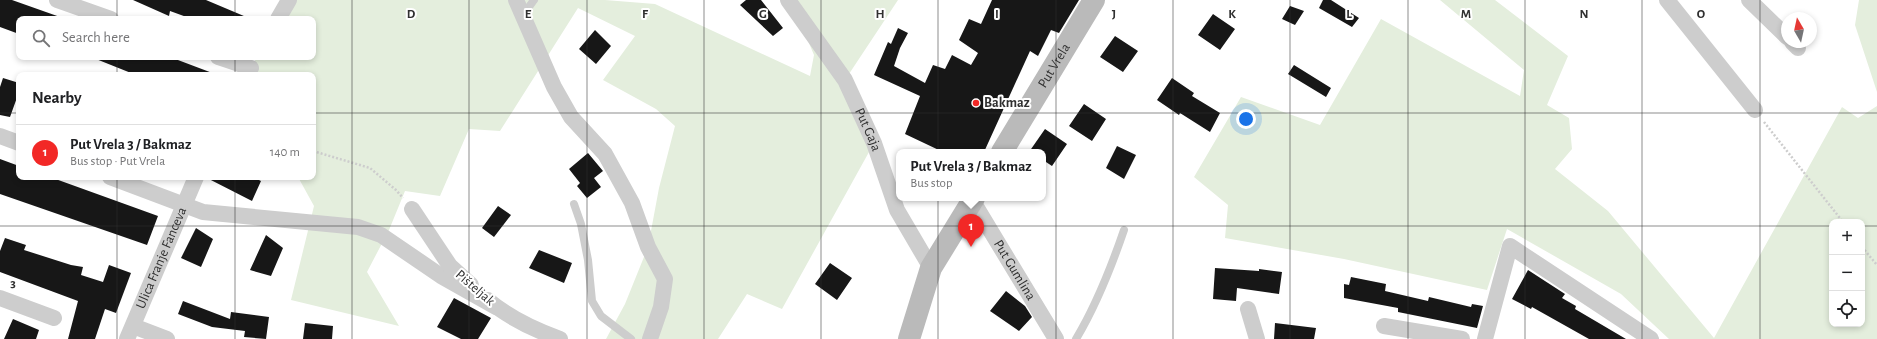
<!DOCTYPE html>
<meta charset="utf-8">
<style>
body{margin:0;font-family:"Alegreya Sans",sans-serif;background:#f2f2f2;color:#202124}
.controls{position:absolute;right:12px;bottom:12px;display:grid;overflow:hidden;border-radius:8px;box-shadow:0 2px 6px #0003}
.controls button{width:36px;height:36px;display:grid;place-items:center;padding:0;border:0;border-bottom:1px solid #e0e0e0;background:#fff;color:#202124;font:20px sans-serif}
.compass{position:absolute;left:1781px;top:12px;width:36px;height:36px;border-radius:50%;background:#fff;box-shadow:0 2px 6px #0003;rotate:351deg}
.you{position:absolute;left:1246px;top:119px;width:14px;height:14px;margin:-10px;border:3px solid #fff;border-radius:50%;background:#1a73e8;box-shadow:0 0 0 6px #1a73e833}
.badge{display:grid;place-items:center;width:26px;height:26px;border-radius:50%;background:#f22826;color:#fff;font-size:13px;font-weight:700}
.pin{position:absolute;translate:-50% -33px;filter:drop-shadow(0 1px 2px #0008)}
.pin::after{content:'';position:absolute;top:21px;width:14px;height:12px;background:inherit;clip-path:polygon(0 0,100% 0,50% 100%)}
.popup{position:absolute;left:896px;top:149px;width:150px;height:52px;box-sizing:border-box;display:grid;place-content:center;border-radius:8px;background:#fff;filter:drop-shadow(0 1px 3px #0005);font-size:13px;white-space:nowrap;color:#757577}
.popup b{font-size:15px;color:#202124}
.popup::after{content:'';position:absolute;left:50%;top:100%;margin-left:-8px;border:8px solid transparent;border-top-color:#fff}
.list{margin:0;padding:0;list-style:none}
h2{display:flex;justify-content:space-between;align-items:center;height:52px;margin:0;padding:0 16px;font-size:17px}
h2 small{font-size:13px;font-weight:400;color:#757577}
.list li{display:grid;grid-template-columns:26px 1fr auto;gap:12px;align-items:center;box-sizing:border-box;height:56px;padding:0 16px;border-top:1px solid #e0e0e0}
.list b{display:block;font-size:15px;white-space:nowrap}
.list p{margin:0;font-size:13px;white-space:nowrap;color:#757577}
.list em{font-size:13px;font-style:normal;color:#757577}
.icon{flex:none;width:22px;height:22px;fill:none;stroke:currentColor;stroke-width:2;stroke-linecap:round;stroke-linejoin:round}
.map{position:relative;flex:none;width:1877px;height:339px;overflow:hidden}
.search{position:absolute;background:#fff;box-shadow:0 2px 6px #0003;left:16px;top:16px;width:300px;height:44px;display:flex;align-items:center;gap:10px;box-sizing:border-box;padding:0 14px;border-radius:8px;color:#757577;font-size:15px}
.panel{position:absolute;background:#fff;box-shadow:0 2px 6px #0003;left:16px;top:72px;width:300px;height:108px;border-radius:8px}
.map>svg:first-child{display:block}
</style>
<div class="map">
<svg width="1877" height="339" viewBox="0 0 1877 339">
<rect width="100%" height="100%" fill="#fff"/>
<path fill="#e4eedd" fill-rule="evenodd" d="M 289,0 L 605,0 L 655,4 L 810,76 L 814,55 L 795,10 L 788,0 L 898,0 L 845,80 L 874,143 L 782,309 L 747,294 L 718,339 L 606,339 L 625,304 L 648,247 L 659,188 L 675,126 L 656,109 L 603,80 L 635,36 L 578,8 L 500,131 L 469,129 L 440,196 L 405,191 L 389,230 L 367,272 L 399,326 L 291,300 L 314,206 L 298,177 L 313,177 L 313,75 L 247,75 L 257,57 L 313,57 L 313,19 L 278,19 Z
M 1440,0 L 1495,0 L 1568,56 L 1547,105 L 1569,118 L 1572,149 L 1555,169 L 1608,211 L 1714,338 L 1842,107 L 1858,118 L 1877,106 L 1877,339 L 1669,339 L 1621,294 L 1507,229 L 1487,290 L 1344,259 L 1225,238 L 1228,205 L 1194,177 L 1241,97 L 1320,125 L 1381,19 L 1520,96 L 1524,70 ZM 1832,222 L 1862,222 L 1862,324 L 1832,324 Z
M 1859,0 L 1877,0 L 1877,92 L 1855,25 Z"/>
<path fill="#171717" d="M 0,0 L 12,0 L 60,17 L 60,19 L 19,19 L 19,34 L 0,27 Z
M 133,0 L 206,0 L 251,19 L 192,19 L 170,11 L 169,16 Z
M 746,0 L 761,0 L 783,28 L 773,36 L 740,5 Z
M 992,0 L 1079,0 L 1059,33 L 1051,30 L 1038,56 L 1030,51 L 984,152 L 943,152 L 905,134 L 920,96 L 874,75 L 888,42 L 891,44 L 898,28 L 908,33 L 900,48 L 894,66 L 925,83 L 933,65 L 945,69 L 952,55 L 971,65 L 978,53 L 959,40 L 969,19 L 981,24 Z
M 1323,0 L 1331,0 L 1359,18 L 1352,27 L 1319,8 Z
M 1290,6 L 1304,11 L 1295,25 L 1282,19 Z
M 1213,14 L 1235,29 L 1220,50 L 1198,35 Z
M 595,30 L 611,46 L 596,64 L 579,49 Z
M 1115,36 L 1138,51 L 1123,72 L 1100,57 Z
M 91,57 L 170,57 L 215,74 L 136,75 Z
M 1294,65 L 1331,88 L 1326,97 L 1288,74 Z
M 3,78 L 19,83 L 19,92 L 10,117 L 0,115 L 0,87 Z
M 1172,78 L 1194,93 L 1192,96 L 1220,113 L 1210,132 L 1180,113 L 1179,115 L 1157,100 Z
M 1084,104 L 1106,119 L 1092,141 L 1069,126 Z
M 1045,129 L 1067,144 L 1052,166 L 1043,160 L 1043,152 L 1029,152 Z
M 1117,146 L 1136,155 L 1124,179 L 1106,168 Z
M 588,153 L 603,171 L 594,178 L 601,187 L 587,198 L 577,186 L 580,183 L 569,169 Z
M 0,159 L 19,166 L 19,177 L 50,177 L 158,216 L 147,245 L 0,194 Z
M 205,177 L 253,177 L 261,181 L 252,201 Z
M 498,206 L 511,215 L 494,237 L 482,228 Z
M 196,228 L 213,239 L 201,267 L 181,258 Z
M 266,235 L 283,248 L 271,276 L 250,270 Z
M 5,238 L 26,245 L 24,250 L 71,265 L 83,267 L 81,275 L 103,282 L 109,265 L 131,273 L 116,313 L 105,309 L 95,339 L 68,339 L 78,301 L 0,272 L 0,251 Z
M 539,250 L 572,263 L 564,283 L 529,268 Z
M 830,263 L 852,278 L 837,300 L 815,284 Z
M 1215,268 L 1259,271 L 1259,269 L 1282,272 L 1279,294 L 1237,288 L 1236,301 L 1213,299 Z
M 1528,270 L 1565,294 L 1562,298 L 1576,306 L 1575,309 L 1626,339 L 1589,339 L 1532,307 L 1531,309 L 1512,299 Z
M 1351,277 L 1386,284 L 1385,291 L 1428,301 L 1429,297 L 1471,307 L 1472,304 L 1483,306 L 1477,328 L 1398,312 L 1398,308 L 1344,298 L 1344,284 L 1349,285 Z
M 1006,291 L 1025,306 L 1032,317 L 1019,331 L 990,311 Z
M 454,298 L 491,318 L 478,339 L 461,339 L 437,327 Z
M 183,301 L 230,319 L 231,312 L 269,317 L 266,339 L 244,337 L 245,331 L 212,327 L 178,314 Z
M 13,319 L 39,330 L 36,339 L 4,339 Z
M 305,323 L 333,326 L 332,339 L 303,339 Z
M 1275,323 L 1316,328 L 1314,339 L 1274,339 Z"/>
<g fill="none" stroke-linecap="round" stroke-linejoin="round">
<path stroke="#cdcdcd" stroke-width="2.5" stroke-dasharray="2 2" stroke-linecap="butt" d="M 1764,122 L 1843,222
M 313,151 L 370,168 L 396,190 L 403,198
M 1862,247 L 1877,265"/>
<path stroke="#cdcdcd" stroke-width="8" d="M 523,15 L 534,0
M 574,204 L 581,224 L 588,260 L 592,301 L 601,316 L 631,339
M 1076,339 C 1097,304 1111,268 1124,230"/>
<g stroke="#cdcdcd" stroke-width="16">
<path d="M 57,0 L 111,19"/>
<path d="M 516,0 L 554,87 L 571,117 L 605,154 L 632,203 L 648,247 L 665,279 L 661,307 L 650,339"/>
<path id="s1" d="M 788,0 L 845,80 L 874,143 L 897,210 L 931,268"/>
<path d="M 1667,0 L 1755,110"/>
<path d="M 1749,0 L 1787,37"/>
<path d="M 278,19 L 289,0"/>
<path d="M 1792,42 L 1798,48"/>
<path d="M 218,57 L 251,68"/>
<path d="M 0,136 L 19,143"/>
<path d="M 110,177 L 203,212 L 358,227 L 381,235 L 441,276 L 496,307"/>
<path id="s2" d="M 972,200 L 1056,339"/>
<path d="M 412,209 L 450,266 L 471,285"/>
<path d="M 0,298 L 54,318"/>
<path d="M 488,300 C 509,318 535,330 560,339"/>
<path d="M 1248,309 L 1257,339"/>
<path d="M 133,326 L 167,339"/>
<path d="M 1384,326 L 1462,339"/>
<path id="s3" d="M 127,339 L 196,177"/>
<path d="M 1485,339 L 1510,246 L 1651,339"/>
</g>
<g stroke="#bababa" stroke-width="22">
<path id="s4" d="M 1002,152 L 1094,0"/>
<path d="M 909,339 L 931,268 L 974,198"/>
</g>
</g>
<path fill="none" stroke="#303030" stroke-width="1" stroke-opacity="0.55" d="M 117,0 L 117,19M 235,0 L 235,19M 352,0 L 352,339M 469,0 L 469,339M 587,0 L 587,339M 704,0 L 704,339M 821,0 L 821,339M 938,0 L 938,339M 1056,0 L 1056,339M 1173,0 L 1173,339M 1290,0 L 1290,339M 1408,0 L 1408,339M 1525,0 L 1525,339M 1642,0 L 1642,339M 1760,0 L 1760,339M 117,57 L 117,75M 235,57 L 235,75M 0,113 L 19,113M 313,113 L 1877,113M 117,177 L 117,339M 235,177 L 235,339M 0,226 L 1832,226M 1862,226 L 1877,226"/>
<circle fill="#f22826" stroke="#fff" stroke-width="1.5" cx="976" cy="103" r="4"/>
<g text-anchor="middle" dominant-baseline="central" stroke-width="4" stroke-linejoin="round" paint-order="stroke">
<g font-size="14" fill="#303030" stroke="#fff">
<text stroke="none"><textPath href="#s4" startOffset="101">Put Vrela</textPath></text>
<text stroke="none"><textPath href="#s1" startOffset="153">Put Gaja</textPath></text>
<text stroke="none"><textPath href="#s3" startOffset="88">Ulica Franje Fanceva</textPath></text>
<text stroke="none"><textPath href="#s2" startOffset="82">Put Gumlina</textPath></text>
<text transform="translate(475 288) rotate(41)">Pišteljak</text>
</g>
<g font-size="14" font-weight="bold" fill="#303030" stroke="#fff" text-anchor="start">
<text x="984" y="103">Bakmaz</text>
</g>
</g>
<g font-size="13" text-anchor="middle" font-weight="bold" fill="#303030" stroke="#fff" stroke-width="4" stroke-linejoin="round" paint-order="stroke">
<text x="411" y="18">D</text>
<text x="528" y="18">E</text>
<text x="645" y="18">F</text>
<text x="763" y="18">G</text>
<text x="880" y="18">H</text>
<text x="997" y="18">I</text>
<text x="1114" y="18">J</text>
<text x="1232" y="18">K</text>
<text x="1349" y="18">L</text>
<text x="1466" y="18">M</text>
<text x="1584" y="18">N</text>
<text x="1701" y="18">O</text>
<text x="13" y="287">3</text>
</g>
</svg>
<div class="controls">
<button>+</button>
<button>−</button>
<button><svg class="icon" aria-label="locate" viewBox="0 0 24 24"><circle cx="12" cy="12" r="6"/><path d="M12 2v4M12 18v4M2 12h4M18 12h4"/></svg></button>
</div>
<svg class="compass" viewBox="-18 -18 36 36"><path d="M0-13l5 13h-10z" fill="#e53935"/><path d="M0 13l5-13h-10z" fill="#757577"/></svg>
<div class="you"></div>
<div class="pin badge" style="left:971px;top:247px">1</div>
<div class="popup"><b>Put Vrela 3 / Bakmaz</b>Bus stop</div>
<div class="search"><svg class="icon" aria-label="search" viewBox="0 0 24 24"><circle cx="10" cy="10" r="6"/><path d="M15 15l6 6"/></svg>Search here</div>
<section class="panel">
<h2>Nearby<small></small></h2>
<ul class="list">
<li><span class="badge">1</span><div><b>Put Vrela 3 / Bakmaz</b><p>Bus stop · Put Vrela</p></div><em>140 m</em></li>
</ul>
</section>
</div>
